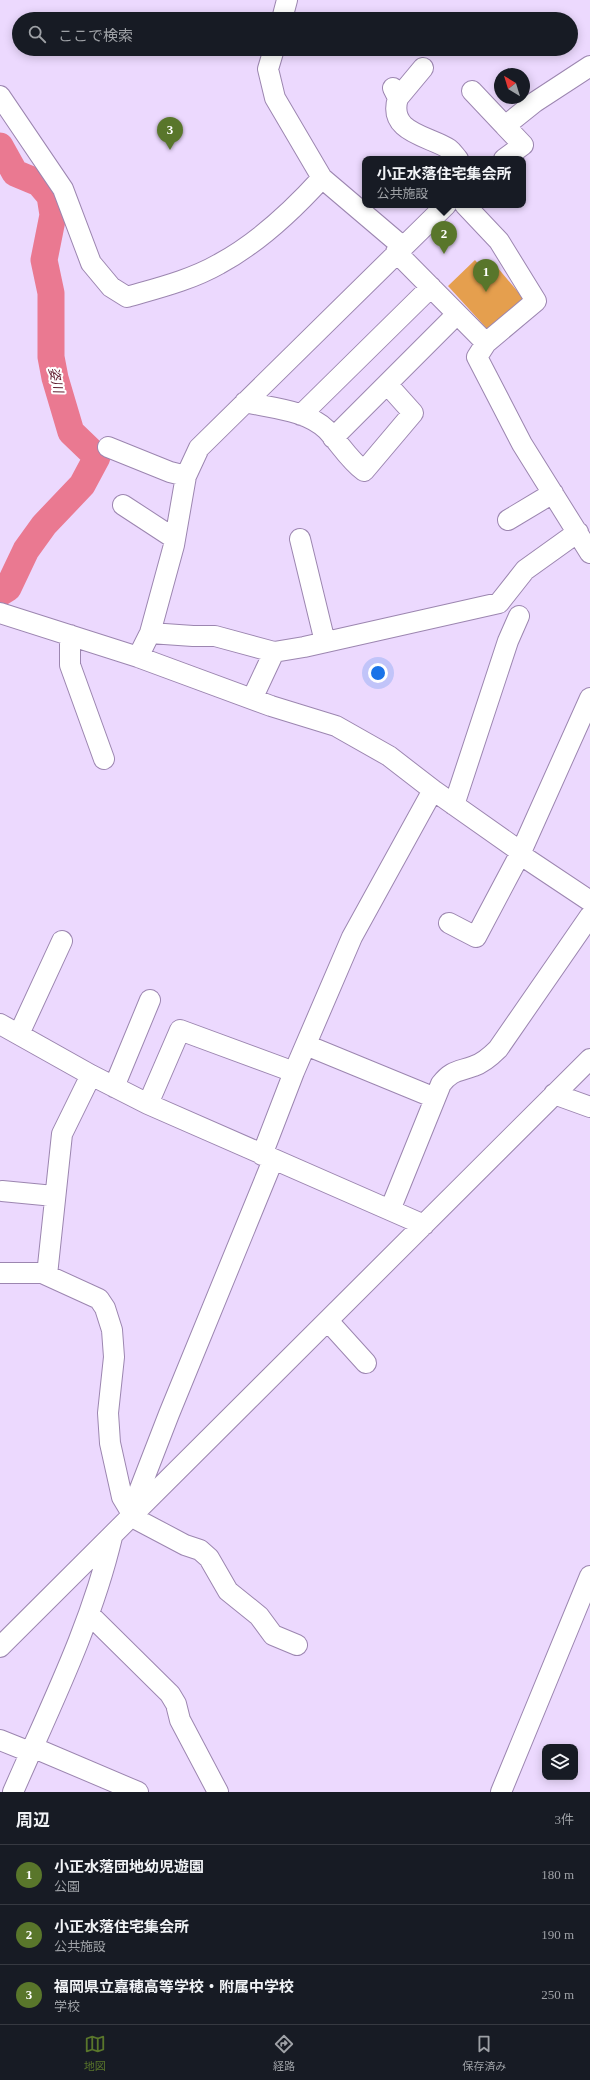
<!DOCTYPE html>
<html lang="ja">
<meta charset="utf-8">
<style>
body{margin:0;font-family:"Times New Roman","Noto Sans JP",serif;background:#242831;color:#f1f3f6}
.controls{position:absolute;right:12px;bottom:12px;display:grid;overflow:hidden;border-radius:8px;box-shadow:0 2px 10px #0003}
.controls button{width:36px;height:36px;display:grid;place-items:center;padding:0;border:0;border-bottom:1px solid #363941;background:#171b24;color:#f1f3f6;font:20px sans-serif}
.compass{position:absolute;left:494px;top:68px;width:36px;height:36px;border-radius:50%;background:#171b24;box-shadow:0 2px 10px #0003;rotate:322deg}
.you{position:absolute;left:378px;top:673px;width:14px;height:14px;margin:-10px;border:3px solid #fff;border-radius:50%;background:#1a73e8;box-shadow:0 0 0 6px #1a73e833}
.badge{display:grid;place-items:center;width:26px;height:26px;border-radius:50%;background:#59762b;color:#fff;font-size:13px;font-weight:700}
.pin{position:absolute;translate:-50% -33px;filter:drop-shadow(0 1px 2px #0008)}
.pin::after{content:'';position:absolute;top:21px;width:14px;height:12px;background:inherit;clip-path:polygon(0 0,100% 0,50% 100%)}
.popup{position:absolute;left:362px;top:156px;width:164px;height:52px;box-sizing:border-box;display:grid;place-content:center;border-radius:8px;background:#171b24;filter:drop-shadow(0 1px 3px #0005);font-size:13px;white-space:nowrap;color:#9ea1a6}
.popup b{font-size:15px;color:#f1f3f6}
.popup::after{content:'';position:absolute;left:50%;top:100%;margin-left:-8px;border:8px solid transparent;border-top-color:#171b24}
.list{margin:0;padding:0;list-style:none}
h2{display:flex;justify-content:space-between;align-items:center;height:52px;margin:0;padding:0 16px;font-size:17px}
h2 small{font-size:13px;font-weight:400;color:#9ea1a6}
.list li{display:grid;grid-template-columns:26px 1fr auto;gap:12px;align-items:center;box-sizing:border-box;height:60px;padding:0 16px;border-top:1px solid #363941}
.list b{display:block;font-size:15px;white-space:nowrap}
.list p{margin:0;font-size:13px;white-space:nowrap;color:#9ea1a6}
.list em{font-size:13px;font-style:normal;color:#9ea1a6}
.icon{flex:none;width:22px;height:22px;fill:none;stroke:currentColor;stroke-width:2;stroke-linecap:round;stroke-linejoin:round}
.map{position:relative;flex:none;width:590px;height:1792px;overflow:hidden}
.search{position:absolute;background:#171b24;box-shadow:0 2px 10px #0003;left:12px;right:12px;top:12px;height:44px;display:flex;align-items:center;gap:10px;box-sizing:border-box;padding:0 14px;border-radius:22px;color:#9ea1a6;font-size:15px}
.sheet{height:232px;background:#171b24}
nav{display:flex;justify-content:space-around;align-items:center;box-sizing:border-box;height:56px;border-top:1px solid #363941;background:#171b24;font-size:11px;color:#9ea1a6}
nav a{display:grid;justify-items:center;gap:2px}
nav .on{color:#59762b}
.map>svg:first-child{display:block}
</style>
<div class="map">
<svg width="590" height="1792" viewBox="0 0 590 1792">
<rect width="100%" height="100%" fill="#ecd9fe"/>
<path fill="#e59f4e" d="M 475,260 L 485,272 L 497,267 L 524,299 L 489,331 L 448,286 Z"/>
<g fill="none" stroke-linecap="round" stroke-linejoin="round">
<path stroke="#ea7991" stroke-width="27" d="M 0,146 L 15,173 L 39,183 L 50,196 L 53,215 L 44,260 L 51,293 L 51,357 L 55,378 L 71,432 L 97,457 L 82,485 L 44,525 L 26,550 L 8,588 L 0,593"/>
<g stroke="#9c86b0" stroke-width="22">
<path id="minor" d="M 282,19 L 287,0
M 274,49 L 268,69 L 275,98 L 322,178 L 402,246
M 393,88 L 398,98 C 387,133 430,136 449,149 C 453,152 455,156 458,159
M 472,91 L 505,126
M 0,96 L 63,189 L 91,263 L 111,287 L 127,297 C 158,288 191,280 219,264 C 258,243 293,210 322,178
M 398,98 L 423,68
M 504,159 L 523,145 L 505,126 L 535,102 L 590,66
M 465,205 L 499,241 L 536,301 L 486,343 L 477,357 L 522,444 L 590,553
M 396,252 L 486,343
M 245,402 C 271,408 307,410 327,430 C 340,444 349,460 364,471 L 413,413 L 387,384 L 457,314
M 301,415 L 431,287
M 333,438 L 387,384
M 108,447 L 170,472 L 186,476
M 123,505 L 175,539
M 508,520 L 553,493
M 300,539 L 325,642
M 0,613 L 138,657 L 271,706 L 336,726 L 389,756 L 433,790 L 521,852 L 524,857 L 590,901
M 150,633 L 193,636 L 215,636 L 274,652 L 304,647 L 499,603 L 525,570 L 578,532
M 70,635 L 70,665 L 104,759
M 138,657 L 150,633 L 174,545 L 186,476 L 199,448 L 446,205
M 252,699 L 274,652
M 454,805 L 508,641 L 519,616
M 449,923 L 476,937 L 521,852 L 590,698
M 0,1024 L 91,1075 L 148,1104 L 424,1225
M 19,1034 L 62,941
M 306,1045 L 435,1098
M 114,1087 L 150,1000
M 554,1094 L 590,1107
M 148,1104 L 180,1030 L 294,1072
M 262,1155 L 294,1072 L 352,937 L 433,790
M 273,1160 L 169,1414 L 131,1512 L 132,1517 L 185,1545 L 200,1550 L 209,1558 L 228,1591 L 259,1616 L 273,1635 L 297,1645
M 2,1191 L 54,1196
M 390,1210 L 441,1084 C 452,1070 458,1072 474,1066 C 483,1063 491,1056 498,1049 L 590,916
M 0,1273 L 42,1273 L 99,1299 L 105,1308 L 112,1330 L 114,1357 L 108,1413 L 110,1443 L 122,1497 L 131,1512
M 47,1275 L 62,1134 L 91,1075
M 328,1321 L 366,1363
M 89,1614 L 170,1694 L 176,1704 L 180,1720 L 218,1792
M 0,1647 L 590,1059
M 0,1740 L 30,1752
M 32,1747 L 138,1792
M 13,1792 C 49,1709 91,1626 112,1537
M 501,1792 L 590,1576"/>
</g>
<use href="#minor" stroke="#fff" stroke-width="20"/>
</g>
<g text-anchor="middle" dominant-baseline="central" stroke-width="4" stroke-linejoin="round" paint-order="stroke">
<g font-size="13" font-style="italic" fill="#5c162a" stroke="#fff">
<text transform="translate(56 380) rotate(77)">姿川</text>
</g>
</g>
</svg>
<div class="controls">
<button><svg class="icon" aria-label="layers" viewBox="0 0 24 24"><path d="M12 4l9 5-9 5-9-5zM3 14l9 5 9-5"/></svg></button>
</div>
<svg class="compass" viewBox="-18 -18 36 36"><path d="M0-13l5 13h-10z" fill="#e53935"/><path d="M0 13l5-13h-10z" fill="#9ea1a6"/></svg>
<div class="you"></div>
<div class="pin badge" style="left:486px;top:292px">1</div>
<div class="pin badge" style="left:444px;top:254px">2</div>
<div class="popup"><b>小正水落住宅集会所</b>公共施設</div>
<div class="pin badge" style="left:170px;top:150px">3</div>
<div class="search"><svg class="icon" aria-label="search" viewBox="0 0 24 24"><circle cx="10" cy="10" r="6"/><path d="M15 15l6 6"/></svg>ここで検索</div>
</div>
<section class="sheet">
<h2>周辺<small>3件</small></h2>
<ul class="list">
<li><span class="badge">1</span><div><b>小正水落団地幼児遊園</b><p>公園</p></div><em>180 m</em></li>
<li><span class="badge">2</span><div><b>小正水落住宅集会所</b><p>公共施設</p></div><em>190 m</em></li>
<li><span class="badge">3</span><div><b>福岡県立嘉穂高等学校・附属中学校</b><p>学校</p></div><em>250 m</em></li>
</ul>
</section>
<nav>
<a class="on"><svg class="icon" aria-label="map" viewBox="0 0 24 24"><path d="M3 6l6-2 6 2 6-2v14l-6 2-6-2-6 2zM9 4v14M15 6v14"/></svg>地図</a>
<a><svg class="icon" aria-label="directions" viewBox="0 0 24 24"><path d="M12 3l9 9-9 9-9-9zM9 14v-3h6M13 9l2 2-2 2"/></svg>経路</a>
<a><svg class="icon" aria-label="saved" viewBox="0 0 24 24"><path d="M7 4h10v16l-5-4-5 4z"/></svg>保存済み</a>
</nav>
